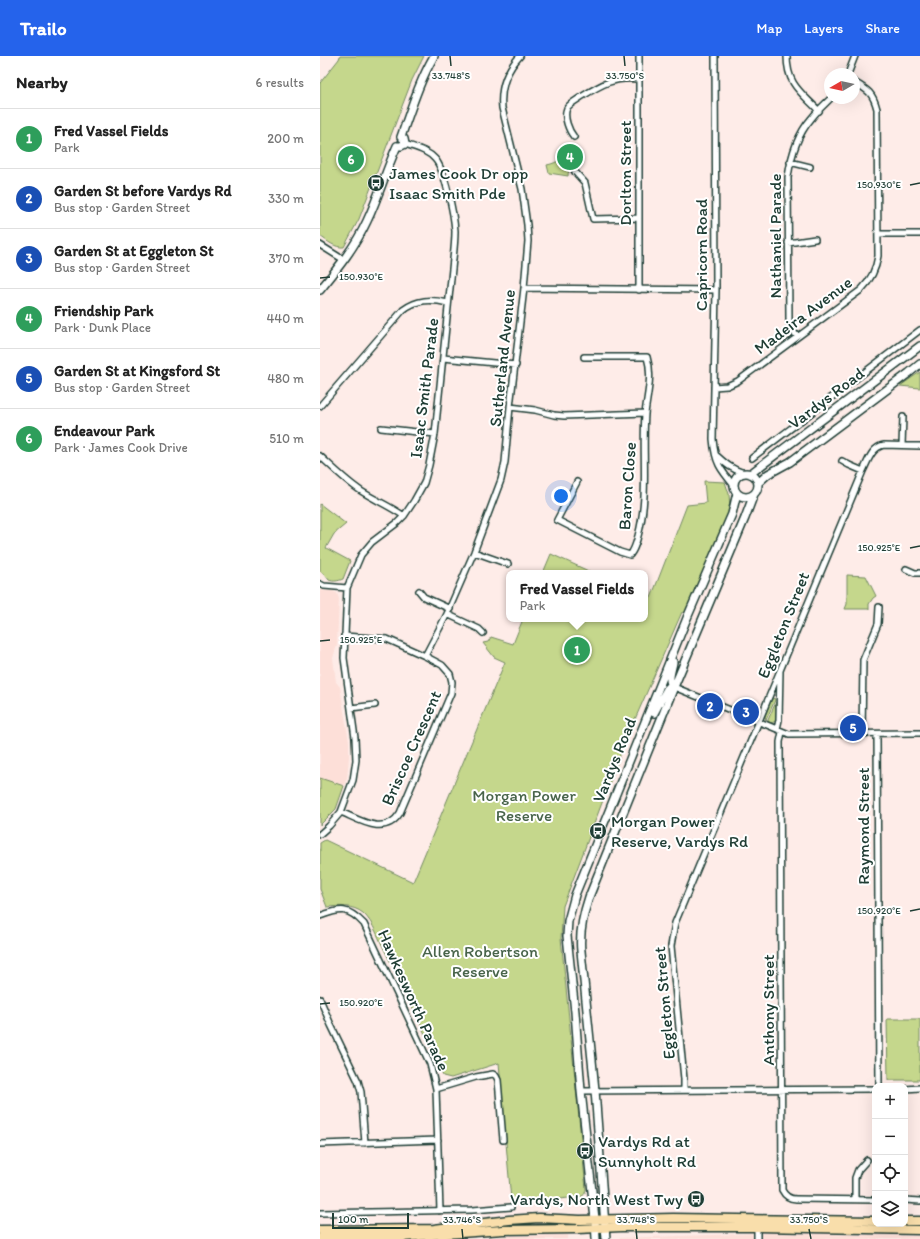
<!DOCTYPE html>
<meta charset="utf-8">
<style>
body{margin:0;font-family:Itim,sans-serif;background:#f6f6f6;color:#222}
.controls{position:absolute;right:12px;bottom:12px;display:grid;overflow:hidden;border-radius:8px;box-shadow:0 4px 16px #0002}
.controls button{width:36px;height:36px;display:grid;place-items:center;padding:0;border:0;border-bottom:1px solid #e0e0e0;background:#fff;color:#222;font:20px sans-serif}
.compass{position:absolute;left:504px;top:12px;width:36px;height:36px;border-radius:50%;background:#fff;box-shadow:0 4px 16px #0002;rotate:261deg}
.scale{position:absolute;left:12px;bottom:10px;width:77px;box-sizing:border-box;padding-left:4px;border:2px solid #1f3d34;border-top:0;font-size:11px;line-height:14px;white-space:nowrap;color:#1f3d34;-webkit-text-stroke:3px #fff;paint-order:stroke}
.you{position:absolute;left:241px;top:440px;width:14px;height:14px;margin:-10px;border:3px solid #fff;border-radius:50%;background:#1a73e8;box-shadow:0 0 0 6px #1a73e833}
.badge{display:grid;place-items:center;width:26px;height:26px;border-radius:50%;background:#2563eb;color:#fff;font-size:13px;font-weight:700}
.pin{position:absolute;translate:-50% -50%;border:2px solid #fff;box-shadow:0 1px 4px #0006}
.popup{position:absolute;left:186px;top:514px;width:142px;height:52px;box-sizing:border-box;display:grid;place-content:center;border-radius:8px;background:#fff;filter:drop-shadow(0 1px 3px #0005);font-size:13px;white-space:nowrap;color:#767676}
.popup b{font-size:15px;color:#222}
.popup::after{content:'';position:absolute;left:50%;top:100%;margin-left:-8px;border:8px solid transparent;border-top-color:#fff}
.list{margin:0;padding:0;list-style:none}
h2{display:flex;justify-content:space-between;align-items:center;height:52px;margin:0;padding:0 16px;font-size:17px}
h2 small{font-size:13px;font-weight:400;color:#767676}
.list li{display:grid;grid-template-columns:26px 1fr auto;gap:12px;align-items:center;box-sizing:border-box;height:60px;padding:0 16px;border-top:1px solid #e0e0e0}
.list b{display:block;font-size:15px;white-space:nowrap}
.list p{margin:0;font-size:13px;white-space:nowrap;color:#767676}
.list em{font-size:13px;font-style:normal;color:#767676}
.icon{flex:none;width:22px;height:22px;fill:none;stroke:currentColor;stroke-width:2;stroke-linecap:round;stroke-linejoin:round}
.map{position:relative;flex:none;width:600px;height:1183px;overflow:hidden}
header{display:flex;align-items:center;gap:24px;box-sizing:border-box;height:56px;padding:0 20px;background:#2563eb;color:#fff}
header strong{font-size:19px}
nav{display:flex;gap:22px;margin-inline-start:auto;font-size:14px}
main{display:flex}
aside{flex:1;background:#fff}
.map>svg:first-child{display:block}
</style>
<header>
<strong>Trailo</strong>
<nav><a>Map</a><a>Layers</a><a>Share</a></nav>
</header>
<main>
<aside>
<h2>Nearby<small>6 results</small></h2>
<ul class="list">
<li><span class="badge" style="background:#2e9e5b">1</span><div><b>Fred Vassel Fields</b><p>Park</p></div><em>200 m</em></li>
<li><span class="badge" style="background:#1a4fb4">2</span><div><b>Garden St before Vardys Rd</b><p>Bus stop · Garden Street</p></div><em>330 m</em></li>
<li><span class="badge" style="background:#1a4fb4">3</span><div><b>Garden St at Eggleton St</b><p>Bus stop · Garden Street</p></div><em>370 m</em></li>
<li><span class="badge" style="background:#2e9e5b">4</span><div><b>Friendship Park</b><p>Park · Dunk Place</p></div><em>440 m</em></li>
<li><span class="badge" style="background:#1a4fb4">5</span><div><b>Garden St at Kingsford St</b><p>Bus stop · Garden Street</p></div><em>480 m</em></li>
<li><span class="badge" style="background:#2e9e5b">6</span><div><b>Endeavour Park</b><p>Park · James Cook Drive</p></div><em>510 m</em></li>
</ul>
</aside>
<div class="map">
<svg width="600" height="1183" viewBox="0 0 600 1183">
<rect width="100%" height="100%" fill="#feece8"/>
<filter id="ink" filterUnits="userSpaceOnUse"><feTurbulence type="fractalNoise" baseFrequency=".025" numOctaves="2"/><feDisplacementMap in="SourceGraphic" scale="8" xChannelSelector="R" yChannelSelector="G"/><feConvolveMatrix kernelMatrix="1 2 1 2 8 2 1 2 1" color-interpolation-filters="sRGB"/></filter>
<g filter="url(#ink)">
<path fill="#fddfd8" d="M 0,534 L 12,535 L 17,537 L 19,543 L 17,589 L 13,602 L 16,626 L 20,631 L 29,686 L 29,701 L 27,722 L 24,730 L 0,722 Z
M 452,1177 L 600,1180 L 600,1183 L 298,1183 L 301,1182 Z
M 248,1179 L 248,1183 L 168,1183 L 184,1180 Z"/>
<path fill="#c5d78c" stroke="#728a60" d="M 20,0 L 104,0 L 92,24 L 39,163 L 24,191 C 15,192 7,185 0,180 L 0,27 L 19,3 Z
M 251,90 L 254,91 L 258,108 C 252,110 248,113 248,120 L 229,117 L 227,109 C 238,107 247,100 251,90 Z
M 600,316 L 600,332 L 580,330 Z
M 384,425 L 405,426 L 409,438 L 410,453 L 365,557 L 362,556 L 305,686 L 243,850 L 241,882 L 266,1133 C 265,1138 264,1140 259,1141 L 198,1147 L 191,1144 L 179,1007 L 131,1022 L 123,1020 C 106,978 86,937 66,897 C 59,884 54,867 43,857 C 33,849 19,850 7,851 L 0,833 L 0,787 L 5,784 L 93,826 L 185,606 L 174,601 L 163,587 L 168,586 L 171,581 L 193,588 L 203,563 L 325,563 L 325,540 L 331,542 L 367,449 L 386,447 Z
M 0,448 L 26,468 L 14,478 L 6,492 L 30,505 L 23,523 C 18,525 14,526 9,524 L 6,520 L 0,515 Z
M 231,498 L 273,517 L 223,517 Z
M 527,519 L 546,520 L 556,540 L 553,542 L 549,548 L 549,553 L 525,553 L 527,548 Z
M 454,642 L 455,644 L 446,664 L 445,660 L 451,644 Z
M 456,646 L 456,664 C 454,667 451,667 448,666 L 448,664 Z
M 0,722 L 24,730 L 16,753 L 0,769 Z
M 567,963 L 600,963 L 600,1024 L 568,1024 Z"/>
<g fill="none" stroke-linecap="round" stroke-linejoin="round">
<g stroke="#1f3d34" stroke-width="8">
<path id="street" d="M 395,0 L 396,234 L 393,383 C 395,407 400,413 415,431
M 467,0 C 467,29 481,36 499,55
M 528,18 L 535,0
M 254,81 C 249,75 243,61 247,52 C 249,48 257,44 261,41 C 282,28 293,21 318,23
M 470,106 L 490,111
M 255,116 L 265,127 L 273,163 L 319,162
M 558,178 L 600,178
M 468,187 L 495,183
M 0,189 L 24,204
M 204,232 L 396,234
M 319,234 L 319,0
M 477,280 L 472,274 L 469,264 L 468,121 C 471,100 477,79 491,63 C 497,55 504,49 511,42
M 123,302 L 196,309
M 394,331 L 407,330 L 418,325 L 541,234 C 551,224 556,214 558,200 L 557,53 C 553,37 548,34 534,26
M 0,350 L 83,254 C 97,243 111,243 128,247
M 190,351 L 215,354 L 234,359 L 244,360 L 325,357
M 61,372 L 115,378
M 582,389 L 583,361
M 396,399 C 406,408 411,413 424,417
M 0,400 C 13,412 26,425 41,435 C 55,444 70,450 84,460
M 432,402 L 600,274
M 522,405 L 529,409 L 543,415
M 257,426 L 237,464 L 300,496 L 310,499 C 315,493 316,487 318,480 C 329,440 322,399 325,358 C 327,339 333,320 327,301 L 264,301
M 154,496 L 188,508
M 586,513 L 595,517 L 600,517
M 0,528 L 4,530 L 27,532
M 99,535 L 104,541 L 130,553
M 127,558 L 159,573 L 163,577
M 105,600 L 127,558 L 154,496 L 181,424 L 185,406 L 190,351 L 204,232 L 208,185 L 207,169 L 202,133 L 182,52 C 180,32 186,15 200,0
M 354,631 L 469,678 L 600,677
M 31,652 L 55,649
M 457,673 L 459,664 L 460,615
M 462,676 L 460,686 L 462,1134 C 465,1140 469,1143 476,1143 L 555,1144
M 542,677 L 543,604 L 558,568 L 559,551
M 557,678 L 559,1030
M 21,756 C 40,764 65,781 80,757 L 131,637 L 132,626 L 130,618 L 122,609 L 105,600 L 67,583 L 24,580
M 0,778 L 9,770 L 21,756 L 33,724 L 36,704 L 35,682 L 24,602 L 27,532 L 41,499 L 52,486 L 77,467 L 84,460 L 94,445 L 104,427 L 109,409 L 115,378 L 133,203 C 134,194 135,184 135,175 C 134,159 125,114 115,103 C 107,94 96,92 85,88
M 0,860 C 21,852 28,851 44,868 L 110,1008 L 116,1033 L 120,1155
M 0,943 L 11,969 L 38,1025 L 41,1036 L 45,1087
M 116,1033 L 156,1021 L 173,1018 L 176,1020 L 178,1024 L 183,1084
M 585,1033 L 600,1032
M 364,1034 L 364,1023 L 351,890 L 355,867 L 543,415 C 548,405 552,391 564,389 L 600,390
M 261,1035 L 555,1033
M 0,1088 L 118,1084
M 535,1143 L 535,1122 L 538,1114 L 547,1104
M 585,1144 L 600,1145
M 0,1157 L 152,1154 L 191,1151
M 437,1183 L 437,1168"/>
</g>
<g stroke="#1f3d34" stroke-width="10">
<path id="secondary" d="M 81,81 C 91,53 99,26 114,0
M 77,90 L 81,90 L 85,88 L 84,83 L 81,81
M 0,234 C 18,212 35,191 47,165 C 59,140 66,114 77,90
M414 429a12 12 0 1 1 24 0a12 12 0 1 1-24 0Z
M 430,418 L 600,290
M 438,427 L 448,418 L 470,406 L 589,317 L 600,308
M 353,606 C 352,614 346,626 354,631
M 334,657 L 347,633 L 350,630 L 354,631
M 276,1183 L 275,1163 L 261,1035 L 255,956 L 247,880 L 248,865 L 255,839 L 367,562 L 412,458 L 417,437
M 286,1183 L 275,1034 L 261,895 C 259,876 263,859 269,841 L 354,631 L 425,462 L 434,438"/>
</g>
<g stroke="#1f3d34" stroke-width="11">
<path id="primary" d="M 585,1165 L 600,1165
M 0,1174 L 114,1173 L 189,1164 L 219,1162 L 260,1164 L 353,1162 L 555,1165
M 0,1182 L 83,1181 L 183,1174 L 257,1173 L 301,1171 L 437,1171 L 600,1174"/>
</g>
<use href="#street" stroke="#fff" stroke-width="5"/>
<use href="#secondary" stroke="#fff" stroke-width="7"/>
<use href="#primary" stroke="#f9deab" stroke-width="8"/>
</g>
</g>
<path fill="none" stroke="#1f3d34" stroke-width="1.5" d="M 130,0 L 131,10M 304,0 L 305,10M 590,129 L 600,127M 0,222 L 10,221M 590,492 L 600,490M 0,585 L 10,584M 590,855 L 600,853M 0,948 L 10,947M 142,1173 L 143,1183M 316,1173 L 317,1183M 489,1173 L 491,1183"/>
<defs>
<g id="bus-disc" transform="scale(0.9)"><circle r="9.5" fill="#1f3d34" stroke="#fff"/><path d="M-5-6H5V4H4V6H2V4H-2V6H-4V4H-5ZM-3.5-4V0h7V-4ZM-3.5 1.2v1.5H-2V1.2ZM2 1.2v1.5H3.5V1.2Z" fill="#fff"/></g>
</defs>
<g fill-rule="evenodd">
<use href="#bus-disc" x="56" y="127"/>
<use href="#bus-disc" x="278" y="775"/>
<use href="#bus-disc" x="265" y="1095"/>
<use href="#bus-disc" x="376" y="1143"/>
</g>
<g text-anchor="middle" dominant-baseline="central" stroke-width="4" stroke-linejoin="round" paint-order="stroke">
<g font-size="17" fill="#1f3d34" stroke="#fff" text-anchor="start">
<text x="69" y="117">James Cook Dr opp<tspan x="69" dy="20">Isaac Smith Pde</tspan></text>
<text x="291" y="765">Morgan Power<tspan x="291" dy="20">Reserve, Vardys Rd</tspan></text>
<text x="278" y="1085">Vardys Rd at<tspan x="278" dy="20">Sunnyholt Rd</tspan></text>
<text x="363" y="1143" text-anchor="end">Vardys, North West Twy</text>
</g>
<g font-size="17" fill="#1f3d34" stroke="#fff">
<text transform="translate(305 117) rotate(-90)">Dorlton Street</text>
<text transform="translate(455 180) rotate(-90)">Nathaniel Parade</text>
<text transform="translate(381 199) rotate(-90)">Capricorn Road</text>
<text transform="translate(483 259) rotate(-37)">Madeira Avenue</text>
<text transform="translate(182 302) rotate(-84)">Sutherland Avenue</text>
<text transform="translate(104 332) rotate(-83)">Isaac Smith Parade</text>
<text transform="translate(506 342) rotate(-37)">Vardys Road</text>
<text transform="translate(307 430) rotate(-86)">Baron Close</text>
<text transform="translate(463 569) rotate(-68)">Eggleton Street</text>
<text transform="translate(91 692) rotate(-66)">Briscoe Crescent</text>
<text transform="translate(294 704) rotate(-68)">Vardys Road</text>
<text transform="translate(543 770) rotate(-90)">Raymond Street</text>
<text transform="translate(94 944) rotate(66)">Hawkesworth Parade</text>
<text transform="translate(344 947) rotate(-95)">Eggleton Street</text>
<text transform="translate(448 954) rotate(-90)">Anthony Street</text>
</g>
<g font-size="17" fill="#48644a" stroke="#fff">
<text x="204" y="739">Morgan Power<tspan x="204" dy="20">Reserve</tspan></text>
<text x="160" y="895">Allen Robertson<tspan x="160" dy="20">Reserve</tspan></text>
</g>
</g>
<g font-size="10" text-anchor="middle" fill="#1f3d34" stroke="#fff" stroke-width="4" stroke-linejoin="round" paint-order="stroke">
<text x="131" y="23">33.748°S</text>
<text x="305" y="23">33.750°S</text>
<text x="559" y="132">150.930°E</text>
<text x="41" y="224">150.930°E</text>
<text x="559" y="495">150.925°E</text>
<text x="41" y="587">150.925°E</text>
<text x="559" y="858">150.920°E</text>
<text x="41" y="950">150.920°E</text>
<text x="142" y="1167">33.746°S</text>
<text x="316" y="1167">33.748°S</text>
<text x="489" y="1167">33.750°S</text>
</g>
</svg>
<div class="controls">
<button>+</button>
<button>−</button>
<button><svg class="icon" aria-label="locate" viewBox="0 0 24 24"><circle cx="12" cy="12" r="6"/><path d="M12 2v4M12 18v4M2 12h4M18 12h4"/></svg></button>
<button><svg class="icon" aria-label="layers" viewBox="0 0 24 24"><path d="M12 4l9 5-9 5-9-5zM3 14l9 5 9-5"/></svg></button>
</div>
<svg class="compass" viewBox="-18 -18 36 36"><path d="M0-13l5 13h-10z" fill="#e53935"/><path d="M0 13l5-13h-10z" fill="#767676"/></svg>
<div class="scale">100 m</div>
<div class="you"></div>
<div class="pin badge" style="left:257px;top:594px;background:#2e9e5b">1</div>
<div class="popup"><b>Fred Vassel Fields</b>Park</div>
<div class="pin badge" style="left:390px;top:650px;background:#1a4fb4">2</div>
<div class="pin badge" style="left:426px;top:656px;background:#1a4fb4">3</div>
<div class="pin badge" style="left:250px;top:101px;background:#2e9e5b">4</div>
<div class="pin badge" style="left:533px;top:672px;background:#1a4fb4">5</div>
<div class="pin badge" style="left:31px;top:103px;background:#2e9e5b">6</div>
</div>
</main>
